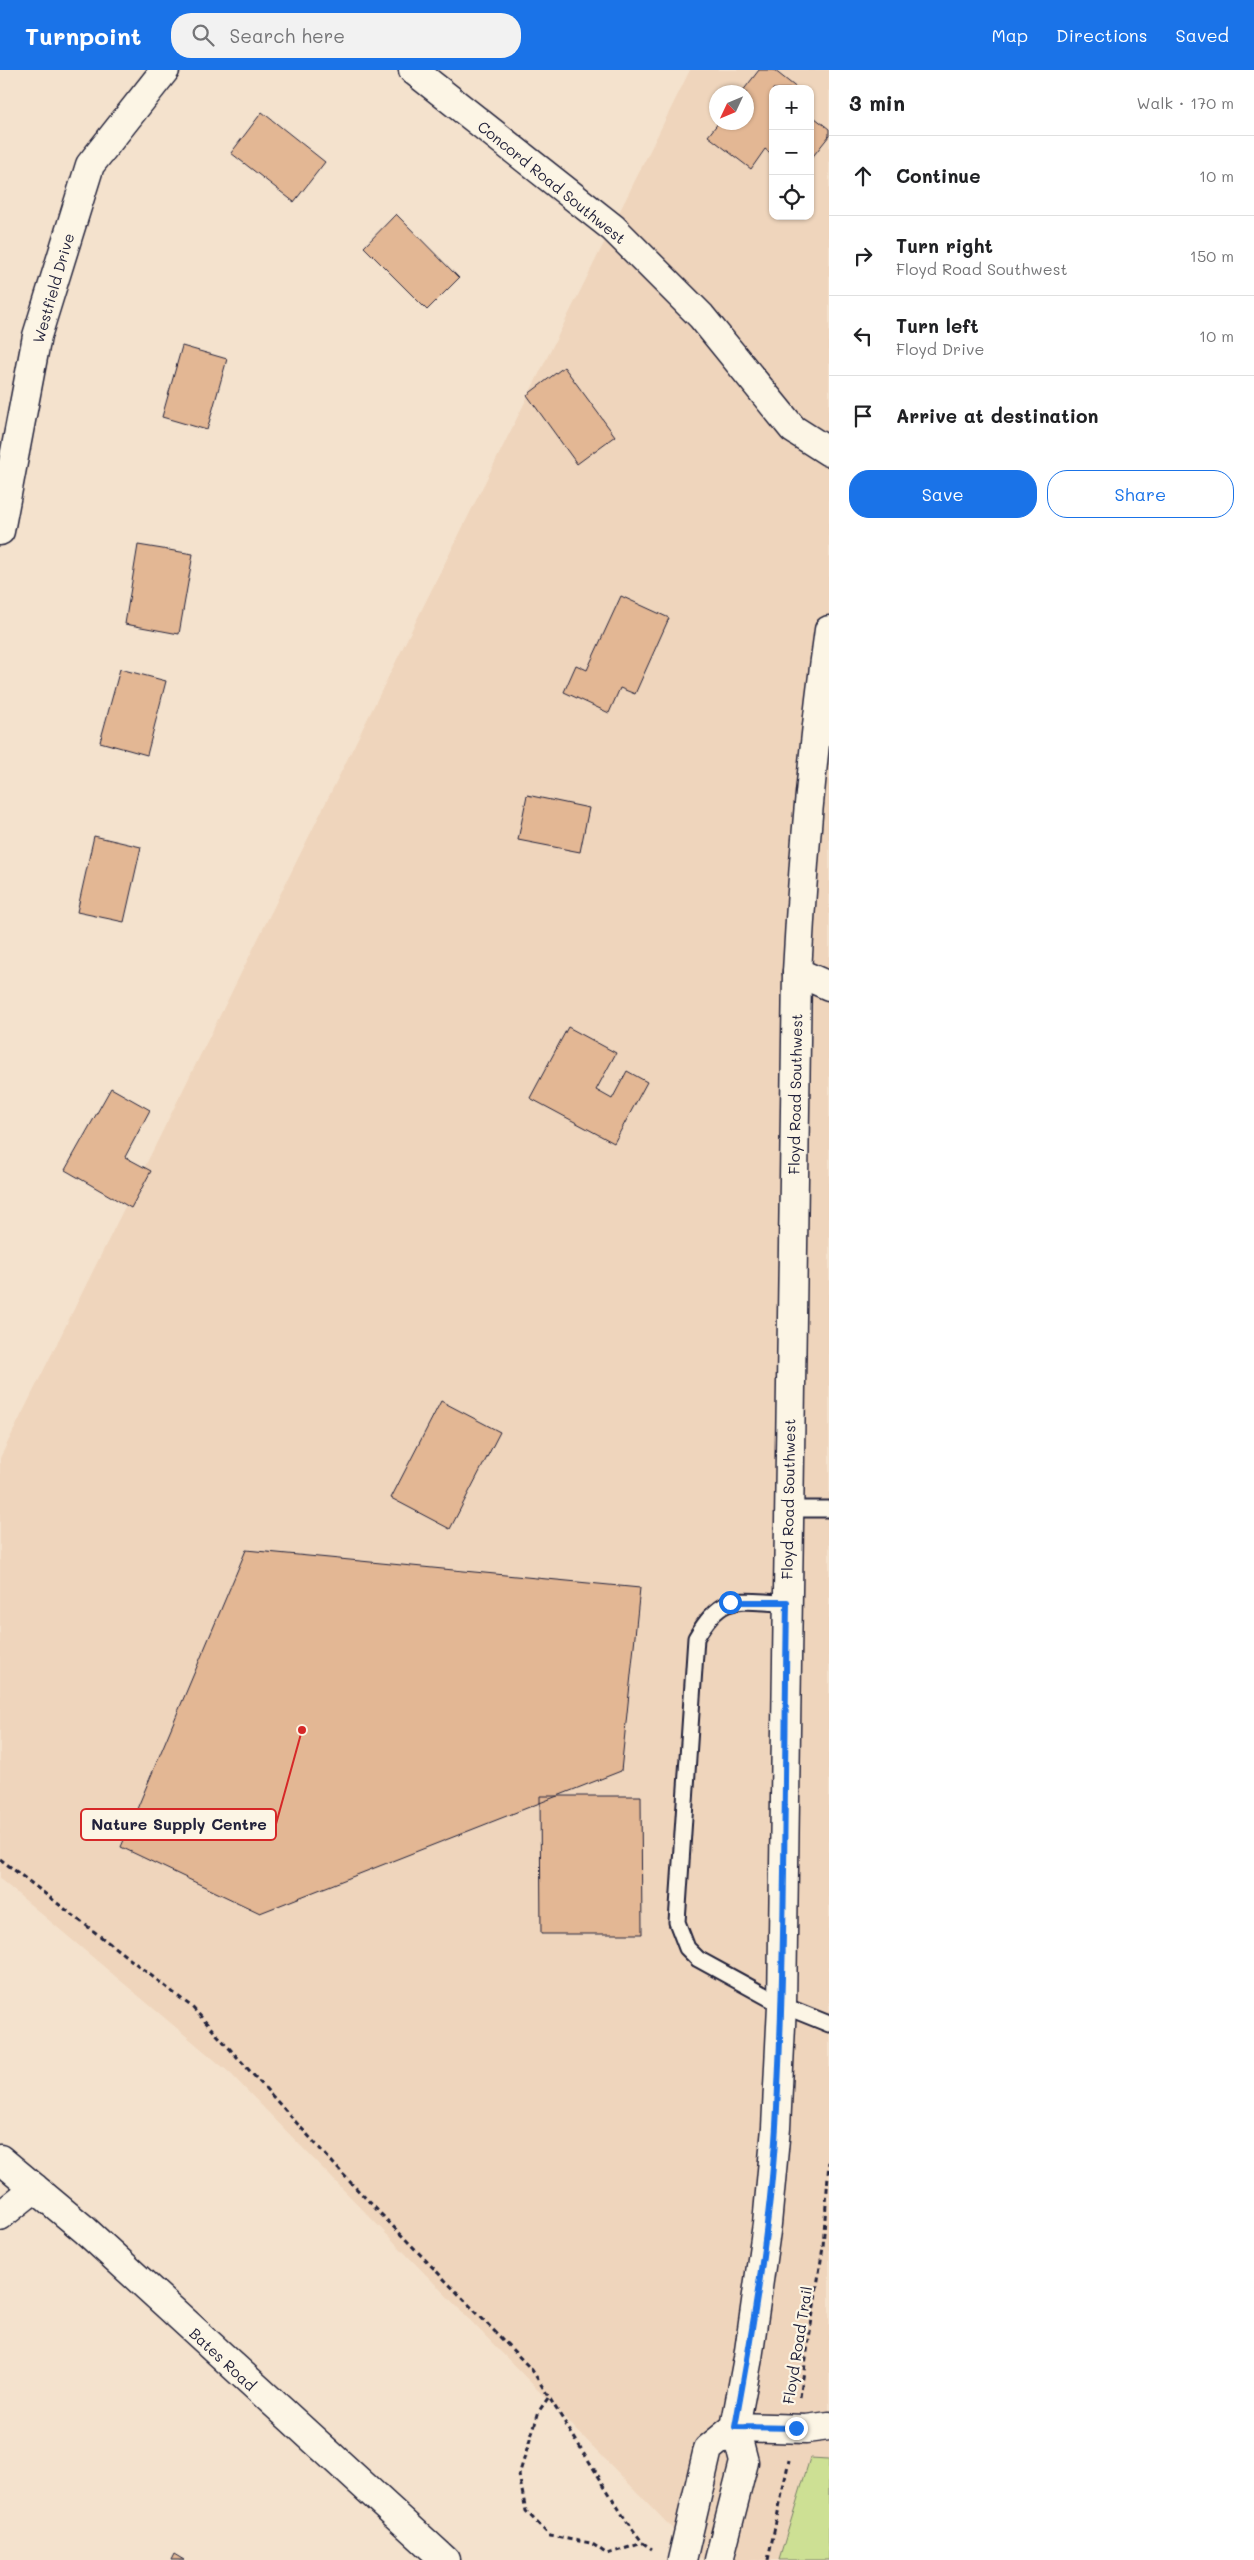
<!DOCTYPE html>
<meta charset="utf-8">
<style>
body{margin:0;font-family:Mali,sans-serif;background:#f2f2f2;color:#202124}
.controls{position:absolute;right:15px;top:15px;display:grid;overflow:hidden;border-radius:10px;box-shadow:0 1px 4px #0004}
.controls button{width:45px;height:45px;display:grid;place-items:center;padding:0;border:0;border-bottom:1px solid #e0e0e0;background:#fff;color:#202124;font:25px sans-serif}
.compass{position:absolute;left:709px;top:15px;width:45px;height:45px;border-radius:50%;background:#fff;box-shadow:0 1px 4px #0004;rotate:226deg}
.stop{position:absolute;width:15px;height:15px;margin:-11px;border:4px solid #1a73e8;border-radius:50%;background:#fff}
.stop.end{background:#1a73e8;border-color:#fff;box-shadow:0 1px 5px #0008}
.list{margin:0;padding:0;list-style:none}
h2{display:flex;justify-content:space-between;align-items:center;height:65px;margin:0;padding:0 20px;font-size:21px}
h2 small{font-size:16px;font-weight:400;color:#757577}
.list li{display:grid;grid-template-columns:32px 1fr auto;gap:15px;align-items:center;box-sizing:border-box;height:80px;padding:0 20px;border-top:1px solid #e0e0e0}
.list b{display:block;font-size:19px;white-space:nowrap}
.list p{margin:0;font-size:16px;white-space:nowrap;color:#757577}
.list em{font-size:16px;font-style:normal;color:#757577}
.actions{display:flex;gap:10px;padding:15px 20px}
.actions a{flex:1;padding:11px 0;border:1px solid #1a73e8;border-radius:20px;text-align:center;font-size:18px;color:#1a73e8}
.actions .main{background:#1a73e8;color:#fff}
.icon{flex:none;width:28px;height:28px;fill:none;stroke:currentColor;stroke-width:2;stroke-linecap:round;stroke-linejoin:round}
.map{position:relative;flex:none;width:829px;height:2490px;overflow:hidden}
header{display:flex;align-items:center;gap:30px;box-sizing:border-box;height:70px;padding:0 25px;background:#1a73e8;color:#fff}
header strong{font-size:24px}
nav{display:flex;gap:28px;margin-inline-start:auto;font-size:18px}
.search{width:350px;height:45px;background:#f2f2f2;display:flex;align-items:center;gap:12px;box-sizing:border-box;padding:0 18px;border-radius:20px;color:#757577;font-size:19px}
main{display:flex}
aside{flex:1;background:#fff}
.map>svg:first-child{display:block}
</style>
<header>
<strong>Turnpoint</strong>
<div class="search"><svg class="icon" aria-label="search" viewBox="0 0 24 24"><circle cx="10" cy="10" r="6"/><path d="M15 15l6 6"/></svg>Search here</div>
<nav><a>Map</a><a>Directions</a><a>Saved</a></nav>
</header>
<main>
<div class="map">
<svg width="829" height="2490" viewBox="0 0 829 2490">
<rect width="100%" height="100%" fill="#f4e2cd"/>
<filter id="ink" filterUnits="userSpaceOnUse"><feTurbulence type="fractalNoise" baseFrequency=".02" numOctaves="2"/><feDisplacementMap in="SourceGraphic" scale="10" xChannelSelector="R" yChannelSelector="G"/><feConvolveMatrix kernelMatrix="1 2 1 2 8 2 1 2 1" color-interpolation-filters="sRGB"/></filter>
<g filter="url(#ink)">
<path fill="#efd5bc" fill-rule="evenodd" d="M 690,0 L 829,0 L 829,2490 L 703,2490 L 230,2003 L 0,1809 L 0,1388 ZM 773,19 L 810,19 L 810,146 L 773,146 ZM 716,22 L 746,22 L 746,52 L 716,52 Z"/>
<path fill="#cde094" stroke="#788168" d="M 810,2388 L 829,2389 L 829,2490 L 779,2490 Z"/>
<path fill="#e3b794" stroke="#22223b" d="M 759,0 L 774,0 L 798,19 L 773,19 L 773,85 L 765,79 L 751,99 L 708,66 L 719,52 L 746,52 L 746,22 L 742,22 Z
M 262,42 L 325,92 L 294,132 L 231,83 Z
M 810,44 L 829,59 L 829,66 L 810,90 Z
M 396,144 L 459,208 L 427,240 L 364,177 Z
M 182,276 L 227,289 L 207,360 L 162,347 Z
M 564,297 L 615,366 L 577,394 L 527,325 Z
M 138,475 L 193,484 L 179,564 L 125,554 Z
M 621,526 L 669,548 L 635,624 L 620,618 L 609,643 L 564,622 L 576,595 L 587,600 Z
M 120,599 L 166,611 L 147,685 L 100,672 Z
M 527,725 L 589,738 L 580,782 L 518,770 Z
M 94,766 L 141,777 L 124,852 L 77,842 Z
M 568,957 L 616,983 L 596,1020 L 612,1029 L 627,1001 L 647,1012 L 614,1073 L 530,1028 Z
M 111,1018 L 150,1040 L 125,1087 L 151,1101 L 131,1138 L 65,1100 Z
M 441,1331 L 500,1362 L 450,1459 L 391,1428 Z
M 246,1480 L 640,1518 L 621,1701 L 260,1843 L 121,1777 Z
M 540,1726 L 641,1726 L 642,1864 L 541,1864 Z
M 174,2484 L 184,2490 L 171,2490 Z"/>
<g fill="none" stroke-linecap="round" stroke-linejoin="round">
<g stroke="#22223b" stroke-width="19">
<path id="lane" d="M 788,1439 L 829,1439
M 787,1533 C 738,1532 723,1521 696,1568 L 677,1852 L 687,1878 L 698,1889 L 782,1935 L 829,1954"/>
</g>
<g stroke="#22223b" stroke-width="31">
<path id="street" d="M 0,461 L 37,266 L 90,95 L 165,0
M 797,902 L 829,916
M 0,2089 L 85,2160 L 445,2490
M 0,2146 L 35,2118
M 735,2357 L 806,2359 L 829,2356"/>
</g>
<g stroke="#22223b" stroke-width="31">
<path id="secondary" d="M 413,0 L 613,158 L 701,246 L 793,359 L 829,382
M 682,2490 L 708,2379 L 735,2357
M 719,2490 L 744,2392 L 735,2357 L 748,2288 L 767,2154 L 776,2058 L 782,1935 L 797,902 C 803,787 813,674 829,560"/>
</g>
<path stroke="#22223b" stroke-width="3" stroke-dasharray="5 4" stroke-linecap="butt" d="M 0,1789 L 192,1937 L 351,2113 L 532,2300 L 627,2452 L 643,2473 L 652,2479
M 800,2327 L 823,2177 L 829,2091
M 548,2328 L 539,2341 L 519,2405 L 526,2441 L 550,2466 L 591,2473 L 607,2484 L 643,2473
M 768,2490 L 789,2390"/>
<use href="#lane" stroke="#fcf5e5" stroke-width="15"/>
<use href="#street" stroke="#fcf5e5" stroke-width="28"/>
<use href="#secondary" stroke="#fcf5e5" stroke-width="28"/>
</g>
</g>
<g fill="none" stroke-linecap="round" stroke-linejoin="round" filter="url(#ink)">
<path stroke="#1a73e8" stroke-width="6" d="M 730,1532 L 787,1532 C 784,1707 786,1882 776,2056 C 770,2157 753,2258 735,2357 L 796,2358"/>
</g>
<g text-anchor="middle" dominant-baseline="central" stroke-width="4.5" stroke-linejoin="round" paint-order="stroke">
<g font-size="15" fill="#22223b" stroke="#fcf5e5">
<text transform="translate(552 112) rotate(39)">Concord Road Southwest</text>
<text transform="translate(53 218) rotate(-74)">Westfield Drive</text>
<text transform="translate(795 1024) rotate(-89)">Floyd Road Southwest</text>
<text transform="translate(788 1429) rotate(-89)">Floyd Road Southwest</text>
<text transform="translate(797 2275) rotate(-81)">Floyd Road Trail</text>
<text transform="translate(223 2289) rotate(43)">Bates Road</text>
</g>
</g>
<path fill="none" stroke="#d62828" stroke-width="2" d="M302 1660L276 1754"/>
<circle fill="#d62828" stroke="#fcf5e5" stroke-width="2" cx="302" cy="1660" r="5"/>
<rect fill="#fcf5e5" stroke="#d62828" stroke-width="2" x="81" y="1739" width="195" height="31" rx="5"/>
<g font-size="16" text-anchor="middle" font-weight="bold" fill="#22223b">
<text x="179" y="1760">Nature Supply Centre</text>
</g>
</svg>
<div class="controls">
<button>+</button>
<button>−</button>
<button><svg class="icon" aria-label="locate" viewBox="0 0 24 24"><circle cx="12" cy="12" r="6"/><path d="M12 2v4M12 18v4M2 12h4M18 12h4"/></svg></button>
</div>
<svg class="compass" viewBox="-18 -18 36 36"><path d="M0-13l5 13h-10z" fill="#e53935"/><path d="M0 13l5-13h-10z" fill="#757577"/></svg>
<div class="stop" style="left:730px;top:1532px"></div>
<div class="stop end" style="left:796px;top:2358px"></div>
</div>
<aside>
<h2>3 min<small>Walk · 170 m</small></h2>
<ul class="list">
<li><svg class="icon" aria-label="ahead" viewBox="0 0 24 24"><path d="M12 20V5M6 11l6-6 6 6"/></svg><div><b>Continue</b></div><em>10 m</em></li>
<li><svg class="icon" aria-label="right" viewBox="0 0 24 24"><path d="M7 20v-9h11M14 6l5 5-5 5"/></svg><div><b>Turn right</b><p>Floyd Road Southwest</p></div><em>150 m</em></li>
<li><svg class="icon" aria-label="left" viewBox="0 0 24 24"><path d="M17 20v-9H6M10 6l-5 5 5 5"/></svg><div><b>Turn left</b><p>Floyd Drive</p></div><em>10 m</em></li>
<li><svg class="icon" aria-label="arrive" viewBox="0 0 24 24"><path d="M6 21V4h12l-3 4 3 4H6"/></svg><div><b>Arrive at destination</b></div></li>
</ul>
<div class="actions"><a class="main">Save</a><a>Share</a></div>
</aside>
</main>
